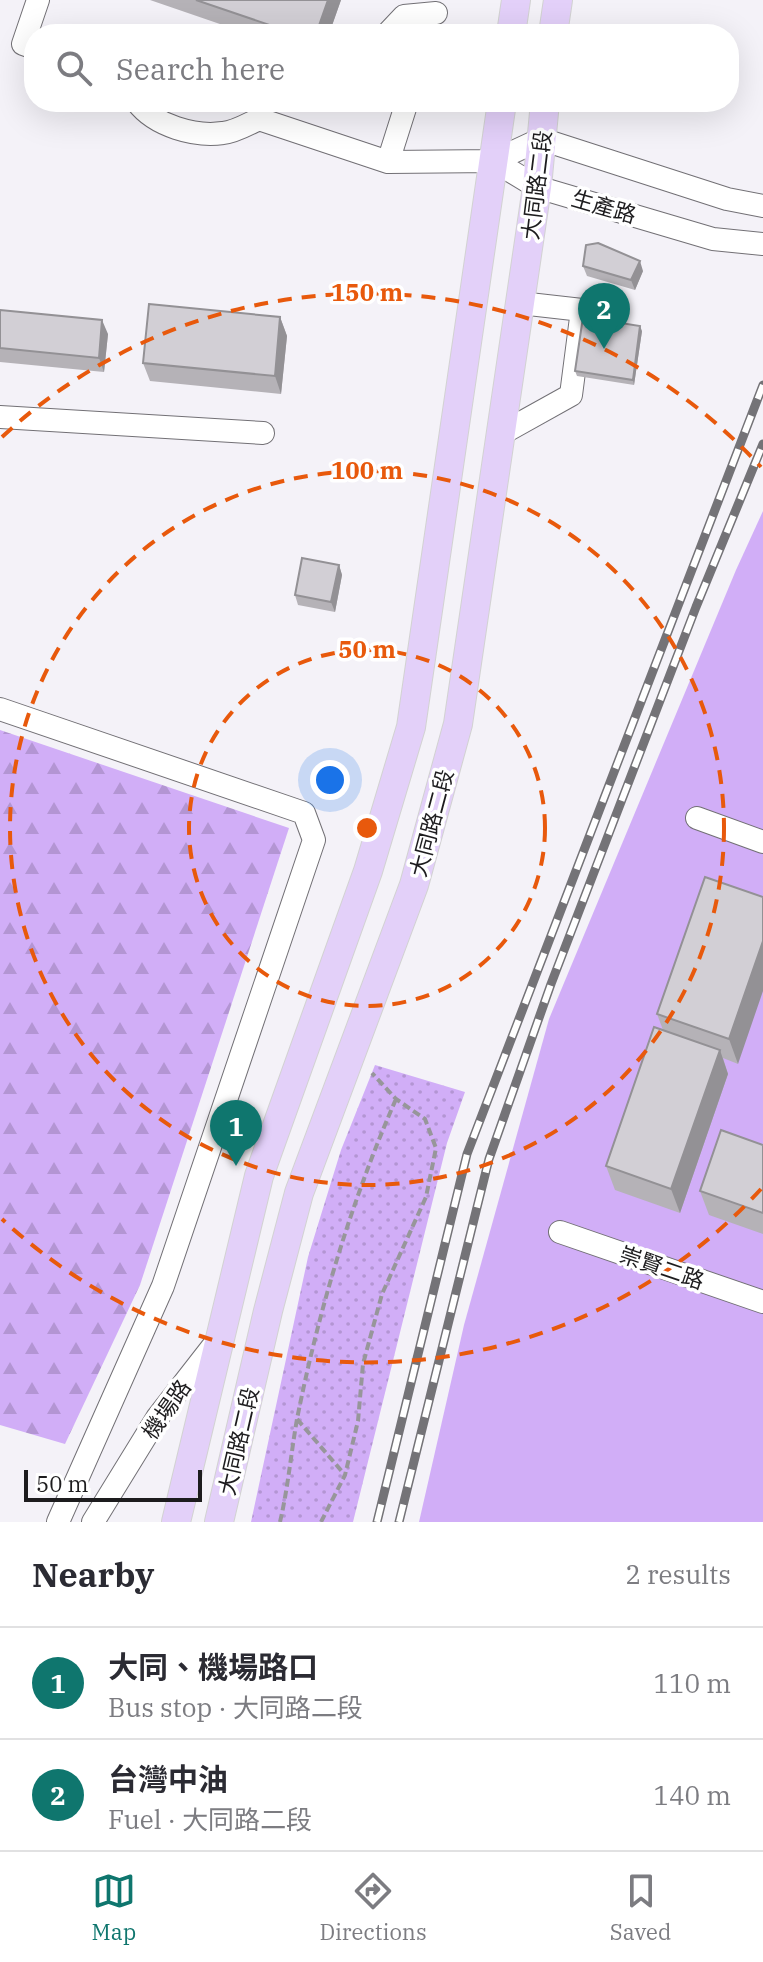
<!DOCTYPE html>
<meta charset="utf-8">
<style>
body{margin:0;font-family:"IBM Plex Serif","Noto Sans TC",serif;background:#f7f7f7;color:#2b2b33}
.scale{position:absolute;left:24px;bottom:20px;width:178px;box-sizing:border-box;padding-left:8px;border:4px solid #1d1c1e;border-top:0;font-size:22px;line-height:28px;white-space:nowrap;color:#1d1c1e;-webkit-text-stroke:6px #fff;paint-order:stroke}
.you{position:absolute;left:330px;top:780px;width:28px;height:28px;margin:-20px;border:6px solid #fff;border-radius:50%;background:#1a73e8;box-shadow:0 0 0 12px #1a73e833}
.badge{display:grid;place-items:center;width:52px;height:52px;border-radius:50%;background:#0f766e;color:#fff;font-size:26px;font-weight:700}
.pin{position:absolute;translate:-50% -66px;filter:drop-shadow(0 2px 4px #0008)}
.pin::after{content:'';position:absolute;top:42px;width:28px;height:24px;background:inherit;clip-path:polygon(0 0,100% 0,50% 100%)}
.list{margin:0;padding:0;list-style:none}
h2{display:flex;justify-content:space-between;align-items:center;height:104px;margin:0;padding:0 32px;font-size:34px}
h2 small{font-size:26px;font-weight:400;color:#7c7c81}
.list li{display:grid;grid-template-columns:52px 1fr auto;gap:24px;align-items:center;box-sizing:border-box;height:112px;padding:0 32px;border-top:2px solid #e1e1e2}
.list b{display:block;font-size:30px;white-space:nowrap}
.list p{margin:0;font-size:26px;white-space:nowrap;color:#7c7c81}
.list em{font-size:26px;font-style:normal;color:#7c7c81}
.icon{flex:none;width:44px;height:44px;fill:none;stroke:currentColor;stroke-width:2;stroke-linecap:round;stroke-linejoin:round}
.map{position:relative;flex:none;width:763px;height:1522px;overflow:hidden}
.search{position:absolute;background:#fff;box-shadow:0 8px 32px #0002;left:24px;right:24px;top:24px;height:88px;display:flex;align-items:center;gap:20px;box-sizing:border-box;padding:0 28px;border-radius:32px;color:#7c7c81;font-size:30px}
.sheet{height:328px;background:#fff}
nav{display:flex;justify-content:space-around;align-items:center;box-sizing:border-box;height:112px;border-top:2px solid #e1e1e2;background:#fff;font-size:22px;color:#7c7c81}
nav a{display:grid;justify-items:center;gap:4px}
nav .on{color:#0f766e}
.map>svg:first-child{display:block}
</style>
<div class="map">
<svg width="763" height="1522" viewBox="0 0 763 1522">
<defs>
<pattern id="forest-firs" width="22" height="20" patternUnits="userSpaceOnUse" patternTransform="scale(2)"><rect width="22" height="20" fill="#d1aef7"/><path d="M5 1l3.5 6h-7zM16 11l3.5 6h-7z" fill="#b395d3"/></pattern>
<pattern id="park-dots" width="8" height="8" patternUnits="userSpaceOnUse" patternTransform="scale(2)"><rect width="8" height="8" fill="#d1aef7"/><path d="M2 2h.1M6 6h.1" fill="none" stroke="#b395d3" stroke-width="1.8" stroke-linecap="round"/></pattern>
</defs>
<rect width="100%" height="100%" fill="#f4f2f8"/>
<path fill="#d1aef7" d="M 763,511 L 763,1522 L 419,1522 L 464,1325 L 549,1019 L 736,570 Z"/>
<path fill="url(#forest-firs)" d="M 0,730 L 289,828 L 140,1285 L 65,1444 L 0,1425 Z"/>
<path fill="url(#park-dots)" d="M 375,1065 L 465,1092 L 447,1143 L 353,1522 L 251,1522 L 308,1257 L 341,1150 Z"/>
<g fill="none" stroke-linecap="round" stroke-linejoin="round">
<g stroke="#727075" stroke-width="24">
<path id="minor" d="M 387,34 L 404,16 L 436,13
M 34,48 L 23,44 L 38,0
M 137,102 C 155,126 195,137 223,133 C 235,132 248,124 259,119 L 388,162 L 494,161 L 541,139 L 727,199 L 763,206
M 494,161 L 537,187 L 713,239 L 763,244
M 388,162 L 407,102
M 0,417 L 263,433
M 501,434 L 571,395 L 582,310 L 520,303
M 0,709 L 304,813 L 314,840 L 163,1286 L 58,1522
M 697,818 L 763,842
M 560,1232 L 763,1302
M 93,1522 L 157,1418 L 217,1341"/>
</g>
<g stroke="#d2d2d2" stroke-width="30">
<path id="major" d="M 511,34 L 516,0
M 553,34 L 558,0
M 176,1522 L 259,1176 L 368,871 L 411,727 L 502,102
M 219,1522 L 268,1311 L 299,1193 L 414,885 L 458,724 L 537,187 L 545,102"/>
</g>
<path stroke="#97969a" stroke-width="4" stroke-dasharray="8 4" stroke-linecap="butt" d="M 297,1419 L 345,1475
M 280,1522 C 288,1488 291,1453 297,1419 C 319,1309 351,1202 396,1099
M 321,1522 L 345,1475 L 358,1421 L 363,1364 L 382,1294 L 426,1197 L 436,1148 L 425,1119 L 396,1099 L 372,1073"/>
<use href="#minor" stroke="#fff" stroke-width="22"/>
<use href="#major" stroke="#e3d0f9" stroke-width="28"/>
<g stroke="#747377" stroke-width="9">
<path id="rail" d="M 377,1522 L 467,1154 L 763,385
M 399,1522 L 489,1159 L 551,984 L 696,607 L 763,444"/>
</g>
<use href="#rail" stroke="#fff" stroke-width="6" stroke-dasharray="18" stroke-linecap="butt"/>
</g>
<path fill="#b5b2b7" d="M 150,0 L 341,0 L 329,34 L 249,34 Z
M 583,266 L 643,271 L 635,290 L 587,276 Z
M 0,310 L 108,334 L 104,372 L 0,362 Z
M 280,317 L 287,336 L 281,394 L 150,381 L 143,363 Z
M 642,331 L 634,385 L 577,376 L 575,371 Z
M 339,565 L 342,575 L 335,612 L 298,605 L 295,595 Z
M 705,877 L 738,1064 L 723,1058 L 728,1074 L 680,1213 L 615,1190 L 606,1166 L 663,1030 L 657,1014 Z
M 763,1145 L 763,1234 L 709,1215 L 700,1191 Z"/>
<path fill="#939195" d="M 328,0 L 341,0 L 329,34 L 316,34 Z
M 640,261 L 643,271 L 635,290 L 631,280 Z
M 280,317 L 287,336 L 281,394 L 275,376 Z
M 102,320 L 108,334 L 104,372 L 99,358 Z
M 640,326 L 642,331 L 634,385 L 633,380 Z
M 339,565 L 342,575 L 335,612 L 331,602 Z
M 763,941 L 763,991 L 738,1064 L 729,1039 Z
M 720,1050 L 728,1074 L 680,1213 L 671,1189 Z"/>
<path fill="#d2cfd5" stroke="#939195" stroke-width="2" d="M 196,0 L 328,0 L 316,34 L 296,34 Z
M 598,243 L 640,261 L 631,280 L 583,266 L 586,245 Z
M 149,304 L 280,317 L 275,376 L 143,363 Z
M 0,310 L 102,320 L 99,358 L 0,348 Z
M 583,317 L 640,326 L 633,380 L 575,371 Z
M 302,558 L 339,565 L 331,602 L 295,595 Z
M 705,877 L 763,897 L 763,941 L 729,1039 L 657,1014 Z
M 654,1027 L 720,1050 L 671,1189 L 606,1166 Z
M 721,1130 L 763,1145 L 763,1213 L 700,1191 Z"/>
<g fill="none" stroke="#e8590c" stroke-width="4" stroke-dasharray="14 10">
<circle cx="367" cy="828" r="178"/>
<circle cx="367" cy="828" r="357"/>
<path d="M761 1189A535 535 0 0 1 2 1219M2 437A535 535 0 0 1 761 467"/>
</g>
<g text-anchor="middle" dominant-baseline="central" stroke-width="7" stroke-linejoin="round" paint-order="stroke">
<g font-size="22" fill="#1d1c1e" stroke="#fff">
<text transform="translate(536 185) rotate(-83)">大同路二段</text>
<text transform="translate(604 206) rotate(16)">生產路</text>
<text transform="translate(431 823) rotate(-75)">大同路二段</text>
<text transform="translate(662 1267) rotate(19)">崇賢二路</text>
<text transform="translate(166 1409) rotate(-55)">機場路</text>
<text transform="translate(238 1441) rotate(-77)">大同路二段</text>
</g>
</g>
<circle cx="367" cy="828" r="12" fill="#e8590c" stroke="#fff" stroke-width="4"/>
<g font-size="24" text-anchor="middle" font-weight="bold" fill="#e8590c" stroke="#fff" stroke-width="7" stroke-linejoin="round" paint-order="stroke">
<text x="367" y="301">150 m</text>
<text x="367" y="479">100 m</text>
<text x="367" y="658">50 m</text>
</g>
</svg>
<div class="scale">50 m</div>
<div class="you"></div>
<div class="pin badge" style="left:236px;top:1166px">1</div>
<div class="pin badge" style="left:604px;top:349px">2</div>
<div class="search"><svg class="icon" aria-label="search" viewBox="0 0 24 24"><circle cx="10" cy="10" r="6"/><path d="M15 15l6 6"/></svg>Search here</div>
</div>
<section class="sheet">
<h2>Nearby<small>2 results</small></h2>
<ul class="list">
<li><span class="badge">1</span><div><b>大同、機場路口</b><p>Bus stop · 大同路二段</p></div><em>110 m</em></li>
<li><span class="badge">2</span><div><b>台灣中油</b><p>Fuel · 大同路二段</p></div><em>140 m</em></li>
</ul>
</section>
<nav>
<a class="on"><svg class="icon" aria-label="map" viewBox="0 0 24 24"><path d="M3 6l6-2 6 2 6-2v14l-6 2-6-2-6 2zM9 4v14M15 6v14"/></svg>Map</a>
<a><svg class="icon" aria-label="directions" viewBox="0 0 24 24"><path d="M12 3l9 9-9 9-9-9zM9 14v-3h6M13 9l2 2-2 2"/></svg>Directions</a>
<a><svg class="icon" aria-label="saved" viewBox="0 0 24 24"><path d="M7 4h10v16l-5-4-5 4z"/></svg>Saved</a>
</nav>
